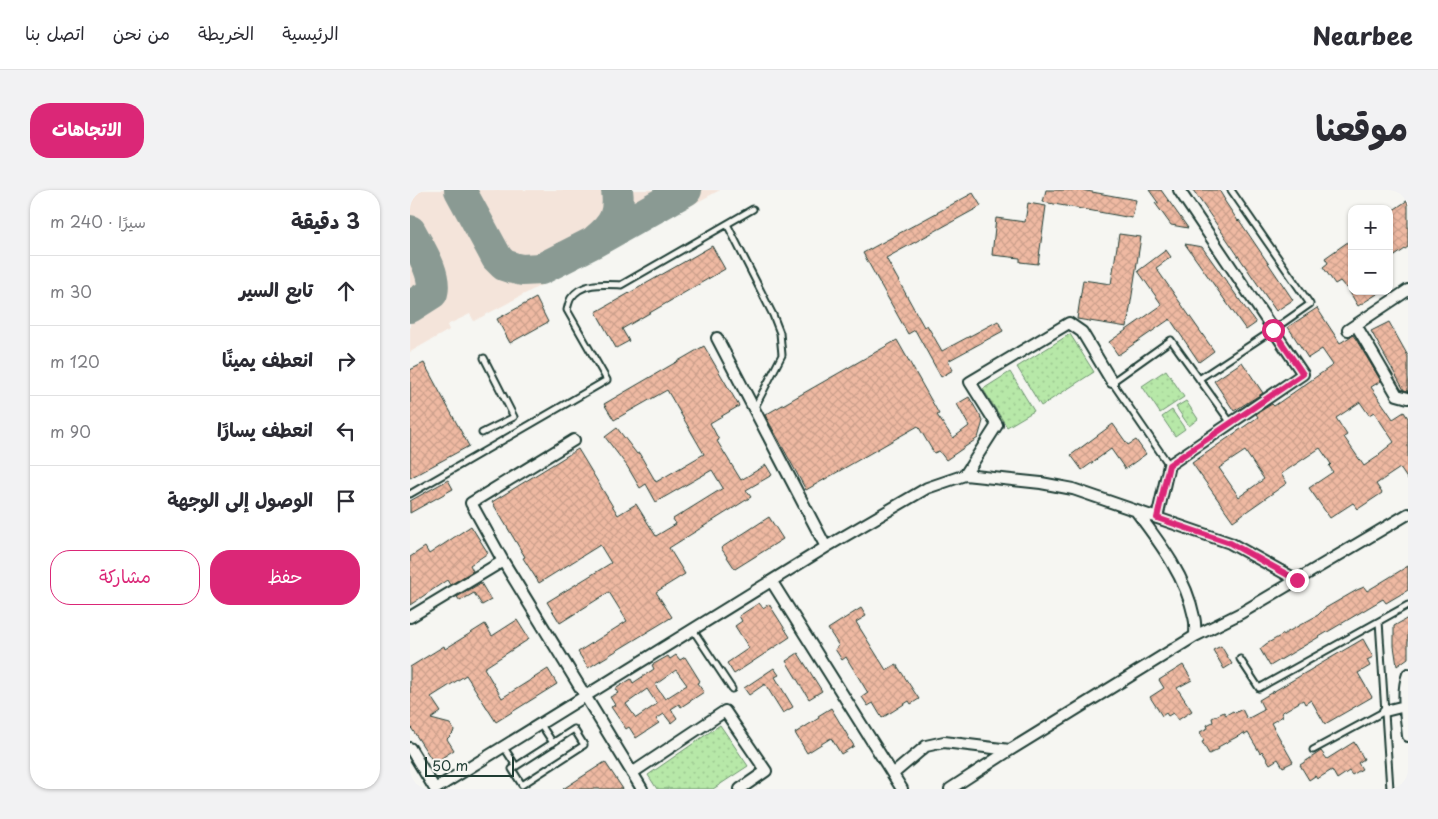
<!DOCTYPE html>
<html lang="ar">
<meta charset="utf-8">
<style>
body{margin:0;font-family:"Playpen Sans","Playpen Sans Arabic",sans-serif;background:#f2f2f3;color:#2b2b33;direction:rtl}
.controls{position:absolute;right:15px;top:15px;display:grid;overflow:hidden;border-radius:10px;box-shadow:0 1px 4px #0004}
.controls button{width:45px;height:45px;display:grid;place-items:center;padding:0;border:0;border-bottom:1px solid #e1e1e2;background:#fff;color:#2b2b33;font:25px sans-serif}
.scale{position:absolute;left:15px;bottom:12px;width:89px;box-sizing:border-box;padding-left:5px;border:2px solid #1f3d34;border-top:0;font-size:14px;line-height:18px;white-space:nowrap;color:#1f3d34;-webkit-text-stroke:4px #f6f6f2;paint-order:stroke}
.stop{position:absolute;width:15px;height:15px;margin:-11px;border:4px solid #db2777;border-radius:50%;background:#fff}
.stop.end{background:#db2777;border-color:#fff;box-shadow:0 1px 5px #0008}
.list{margin:0;padding:0;list-style:none}
h2{display:flex;justify-content:space-between;align-items:center;height:65px;margin:0;padding:0 20px;font-size:21px}
h2 small{font-size:16px;font-weight:400;color:#7c7c81}
.list li{display:grid;grid-template-columns:32px 1fr auto;gap:15px;align-items:center;box-sizing:border-box;height:70px;padding:0 20px;border-top:1px solid #e1e1e2}
.list b{display:block;font-size:19px;white-space:nowrap}
.list em{font-size:16px;font-style:normal;color:#7c7c81}
.actions{display:flex;gap:10px;padding:15px 20px}
.actions a{flex:1;padding:11px 0;border:1px solid #db2777;border-radius:20px;text-align:center;font-size:18px;color:#db2777}
.actions .main{background:#db2777;color:#fff}
.icon{flex:none;width:28px;height:28px;fill:none;stroke:currentColor;stroke-width:2;stroke-linecap:round;stroke-linejoin:round}
.map{position:relative;flex:none;width:998px;height:599px;overflow:hidden;direction:ltr;border-radius:20px}
header{display:flex;align-items:center;gap:30px;box-sizing:border-box;height:70px;padding:0 25px;background:#fff;border-bottom:1px solid #e1e1e2}
header strong{font-size:24px}
nav{display:flex;gap:28px;margin-inline-start:auto;font-size:18px}
.intro{display:flex;align-items:center;justify-content:space-between;box-sizing:border-box;height:120px;padding:0 30px}
h1{margin:0;font-size:35px}
.button{padding:12px 22px;border-radius:20px;background:#db2777;color:#fff;font-size:18px;font-weight:700}
main{display:flex;gap:30px;padding:0 30px}
aside{flex:1;background:#fff;border-radius:20px;box-shadow:0 1px 4px #0004}
.map>svg:first-child{display:block}
</style>
<header>
<strong>Nearbee</strong>
<nav><a>الرئيسية</a><a>الخريطة</a><a>من نحن</a><a>اتصل بنا</a></nav>
</header>
<div class="intro"><h1>موقعنا</h1><a class="button">الاتجاهات</a></div>
<main>
<div class="map">
<svg width="998" height="599" viewBox="0 0 998 599">
<defs>
<pattern id="garden-dots" width="8" height="8" patternUnits="userSpaceOnUse" patternTransform="scale(1.25)"><rect width="8" height="8" fill="#b7e8a8"/><path d="M2 2h.1M6 6h.1" fill="none" stroke="#9dc891" stroke-width="1.8" stroke-linecap="round"/></pattern>
<pattern id="building-cross-hatch" width="8" height="8" patternUnits="userSpaceOnUse" patternTransform="scale(1.25)"><rect width="8" height="8" fill="#efb9a2"/><path d="M0 0l8 8M0 8l8-8" fill="none" stroke="#cca08c"/></pattern>
</defs>
<rect width="100%" height="100%" fill="#f6f6f2"/>
<filter id="ink" filterUnits="userSpaceOnUse"><feTurbulence type="fractalNoise" baseFrequency=".02" numOctaves="2"/><feDisplacementMap in="SourceGraphic" scale="10" xChannelSelector="R" yChannelSelector="G"/><feConvolveMatrix kernelMatrix="1 2 1 2 8 2 1 2 1" color-interpolation-filters="sRGB"/></filter>
<g filter="url(#ink)">
<path fill="#f4e4da" d="M 0,0 L 310,0 L 64,131 L 60,124 L 37,135 L 39,140 L 0,162 Z
M 998,170 L 998,203 L 989,201 L 978,182 Z"/>
<path fill="url(#garden-dots)" stroke="#6b926e" d="M 660,144 L 684,182 L 631,216 L 607,177 Z
M 756,180 L 774,207 L 750,223 L 732,196 Z
M 600,182 L 624,221 L 597,237 L 573,199 Z
M 776,211 L 788,229 L 779,236 L 766,217 Z
M 762,220 L 775,239 L 765,246 L 752,227 Z
M 310,535 L 338,576 L 303,599 L 247,599 L 238,585 Z"/>
<g fill="none" stroke-linecap="round" stroke-linejoin="round">
<path stroke="#8a9a93" stroke-width="32" d="M 50,0 L 87,68 L 94,75 L 103,78 L 112,80 L 131,79 L 184,52 L 276,0
M 0,41 C 9,58 27,84 22,103 L 0,117
M 186,50 C 205,35 210,24 207,0"/>
</g>
<path fill="url(#building-cross-hatch)" stroke="#1f3d34" fill-rule="evenodd" d="M 636,0 L 671,0 L 726,10 L 722,28 L 633,12 Z
M 739,0 L 751,0 L 778,38 L 761,35 L 745,13 L 749,14 Z
M 783,0 L 809,0 L 815,10 L 814,10 L 828,31 L 829,30 L 883,110 L 866,121 Z
M 563,3 L 571,16 L 476,68 L 514,137 L 517,135 L 532,161 L 588,131 L 593,141 L 538,171 L 543,180 L 531,187 L 505,140 L 498,144 L 453,63 Z
M 998,10 L 998,57 L 979,70 L 979,23 Z
M 618,13 L 636,16 L 628,74 L 610,72 L 610,68 L 582,65 L 586,28 L 615,32 Z
M 709,44 L 731,47 L 717,137 L 667,129 L 673,90 L 701,94 Z
M 942,49 L 942,94 L 936,98 L 930,91 L 925,94 L 913,77 L 918,73 L 915,68 Z
M 775,54 L 792,57 L 846,133 L 836,140 Z
M 302,56 L 315,79 L 212,139 L 219,151 L 206,158 L 186,122 Z
M 756,60 L 761,67 L 746,78 L 804,161 L 789,172 L 760,129 L 708,165 L 699,152 L 752,115 L 728,81 Z
M 939,101 L 972,101 L 948,116 Z
M 126,108 L 138,132 L 100,153 L 87,129 Z
M 907,118 L 930,153 L 943,145 L 947,151 L 971,191 L 961,197 L 983,229 L 994,222 L 998,228 L 998,290 L 990,278 L 966,294 L 972,303 L 948,319 L 943,313 L 920,328 L 899,298 L 923,282 L 919,276 L 921,274 L 910,258 L 871,284 L 877,293 L 823,331 L 782,273 L 848,227 L 846,224 L 862,214 L 864,216 L 923,175 L 912,159 L 898,168 L 878,137 ZM 950,212 L 959,225 L 964,222 L 984,252 L 969,264 L 970,265 L 954,276 L 934,247 L 937,245 L 926,228 ZM 835,261 L 854,289 L 829,307 L 809,278 Z
M 979,132 L 998,166 L 998,201 L 994,200 L 961,141 Z
M 487,150 L 529,224 L 527,225 L 543,248 L 559,236 L 547,214 L 559,207 L 573,231 L 568,248 L 536,270 L 529,261 L 524,263 L 508,236 L 396,300 L 355,225 Z
M 294,156 L 329,216 L 300,233 L 309,250 L 307,251 L 331,290 L 356,275 L 362,285 L 336,300 L 341,307 L 259,358 L 275,384 L 246,402 L 262,427 L 178,478 L 168,462 L 217,431 L 199,402 L 150,433 L 137,412 L 201,373 L 190,355 L 129,393 L 113,368 L 115,367 L 82,312 L 168,259 L 208,325 L 226,314 L 246,346 L 266,334 L 263,329 L 313,298 L 302,280 L 246,312 L 236,294 L 230,298 L 217,276 L 195,247 L 207,238 L 227,264 L 229,263 L 246,292 L 294,264 L 257,200 L 204,230 L 194,214 Z
M 832,172 L 853,203 L 824,221 L 804,191 Z
M 14,173 L 59,256 L 0,288 L 0,180 Z
M 703,234 L 718,255 L 726,250 L 736,264 L 715,279 L 701,259 L 672,280 L 661,265 Z
M 38,290 L 43,299 L 0,323 L 0,311 Z
M 359,327 L 373,349 L 325,379 L 311,358 Z
M 61,336 L 78,363 L 60,375 L 63,381 L 40,395 L 37,390 L 0,415 L 0,367 L 15,357 L 19,364 Z
M 998,376 L 998,400 L 976,413 L 973,409 L 860,476 L 850,459 L 856,454 L 908,425 L 914,419 L 947,400 L 954,397 L 957,401 Z
M 71,393 L 81,410 L 72,415 L 64,403 L 50,411 L 47,407 Z
M 349,413 L 353,418 L 359,414 L 380,447 L 324,484 L 317,473 L 339,458 L 325,436 L 332,431 L 329,426 Z
M 451,418 L 456,426 L 446,432 L 476,480 L 486,474 L 509,509 L 501,514 L 499,511 L 472,528 L 463,513 L 458,516 L 452,507 L 458,503 L 436,467 L 432,470 L 425,459 L 429,456 L 418,439 Z
M 998,428 L 998,468 L 987,476 L 984,456 L 984,436 Z
M 107,430 L 119,449 L 74,478 L 92,508 L 138,479 L 147,494 L 86,532 L 56,485 L 21,507 L 31,522 L 21,529 L 40,534 L 44,540 L 43,543 L 37,549 L 44,560 L 24,573 L 0,536 L 0,477 L 34,456 L 35,459 L 75,434 L 82,446 Z
M 953,449 L 963,467 L 957,470 L 960,476 L 948,483 L 962,507 L 915,534 L 901,510 L 895,514 L 893,510 L 871,523 L 873,526 L 861,533 L 883,572 L 873,577 L 868,569 L 860,574 L 852,561 L 850,563 L 838,543 L 835,545 L 834,543 L 808,557 L 809,559 L 799,564 L 792,552 L 794,551 L 790,542 L 798,538 L 797,535 L 803,532 L 802,528 L 814,522 L 816,525 L 823,521 L 825,523 L 832,519 L 837,529 L 854,520 L 849,510 Z
M 811,456 L 822,474 L 814,479 L 803,460 Z
M 388,463 L 412,501 L 399,509 L 376,471 Z
M 266,465 L 270,470 L 275,467 L 290,491 L 287,493 L 294,502 L 271,517 L 269,514 L 261,519 L 267,528 L 261,533 L 254,524 L 246,529 L 249,533 L 226,548 L 219,537 L 216,539 L 201,517 L 205,515 L 200,507 L 208,503 L 205,499 L 221,489 L 223,493 L 244,479 L 242,475 L 258,466 L 260,469 ZM 266,480 L 277,495 L 255,509 L 245,495 ZM 237,499 L 247,514 L 226,528 L 216,514 Z
M 773,475 L 782,490 L 767,498 L 782,521 L 768,530 L 763,523 L 758,526 L 756,523 L 752,526 L 740,507 L 754,498 L 749,490 Z
M 364,478 L 369,485 L 365,487 L 383,517 L 373,523 L 355,494 L 339,505 L 334,498 Z
M 421,518 L 444,556 L 431,564 L 421,548 L 397,563 L 385,543 L 409,528 L 408,526 Z
M 944,552 L 954,569 L 948,573 L 952,579 L 942,585 L 939,581 L 927,589 L 922,580 L 907,589 L 905,586 L 899,590 L 890,575 L 911,561 L 917,569 Z
M 195,572 L 213,599 L 153,599 Z"/>
<g fill="none" stroke-linecap="round" stroke-linejoin="round">
<g stroke="#1f3d34" stroke-width="9">
<path id="service" d="M 317,34 L 363,125 L 370,143 L 372,165 L 344,219
M 789,189 L 863,140 L 900,114 L 821,0
M 72,243 L 104,227 L 74,168
M 759,275 L 702,192 L 761,150 L 821,233
M 0,304 L 197,190 L 157,120 C 158,116 159,111 161,108 C 172,92 193,94 211,95 L 343,19
M 969,431 L 980,599
M 283,440 L 322,499
M 830,469 L 849,498 L 998,415
M 130,533 L 143,553
M 164,539 L 174,555 L 112,595 L 102,579 Z
M 93,556 L 106,576
M 903,560 L 975,521"/>
</g>
<g stroke="#1f3d34" stroke-width="14">
<path id="minor" d="M 946,135 L 987,205 L 998,208
M 938,140 L 998,100
M 307,148 L 416,357
M 555,285 L 587,235 L 560,192 L 659,133 L 672,142 L 702,192
M 726,321 C 750,353 776,387 784,427 C 786,433 785,440 785,446
M 747,328 L 759,275 L 893,184 L 769,0
M 93,371 L 232,599
M 362,392 L 492,599
M 0,427 L 93,371 L 61,313 L 164,250
M 998,484 C 991,503 996,526 998,546
M 975,521 L 995,516
M 0,558 L 25,599
M 222,583 L 315,521 L 356,581 L 330,599
M 483,584 L 516,556 L 534,552 L 600,560
M 25,599 L 416,357 L 517,298 L 555,285 L 631,293 L 663,299 L 820,353 L 887,390
M 540,599 L 600,560 L 785,446 L 831,423 L 998,324"/>
</g>
<use href="#service" stroke="#f6f6f2" stroke-width="5"/>
<use href="#minor" stroke="#f6f6f2" stroke-width="10"/>
</g>
</g>
<g fill="none" stroke-linecap="round" stroke-linejoin="round" filter="url(#ink)">
<path stroke="#db2777" stroke-width="6" d="M 863,140 L 893,184 L 759,275 L 747,328 L 820,353 L 887,390"/>
</g>
</svg>
<div class="controls">
<button>+</button>
<button>−</button>
</div>
<div class="scale">50 m</div>
<div class="stop" style="left:863px;top:140px"></div>
<div class="stop end" style="left:887px;top:390px"></div>
</div>
<aside>
<h2>3 دقيقة<small>سيرًا · 240 m</small></h2>
<ul class="list">
<li><svg class="icon" aria-label="ahead" viewBox="0 0 24 24"><path d="M12 20V5M6 11l6-6 6 6"/></svg><div><b>تابع السير</b></div><em>30 m</em></li>
<li><svg class="icon" aria-label="right" viewBox="0 0 24 24"><path d="M7 20v-9h11M14 6l5 5-5 5"/></svg><div><b>انعطف يمينًا</b></div><em>120 m</em></li>
<li><svg class="icon" aria-label="left" viewBox="0 0 24 24"><path d="M17 20v-9H6M10 6l-5 5 5 5"/></svg><div><b>انعطف يسارًا</b></div><em>90 m</em></li>
<li><svg class="icon" aria-label="arrive" viewBox="0 0 24 24"><path d="M6 21V4h12l-3 4 3 4H6"/></svg><div><b>الوصول إلى الوجهة</b></div></li>
</ul>
<div class="actions"><a class="main">حفظ</a><a>مشاركة</a></div>
</aside>
</main>
